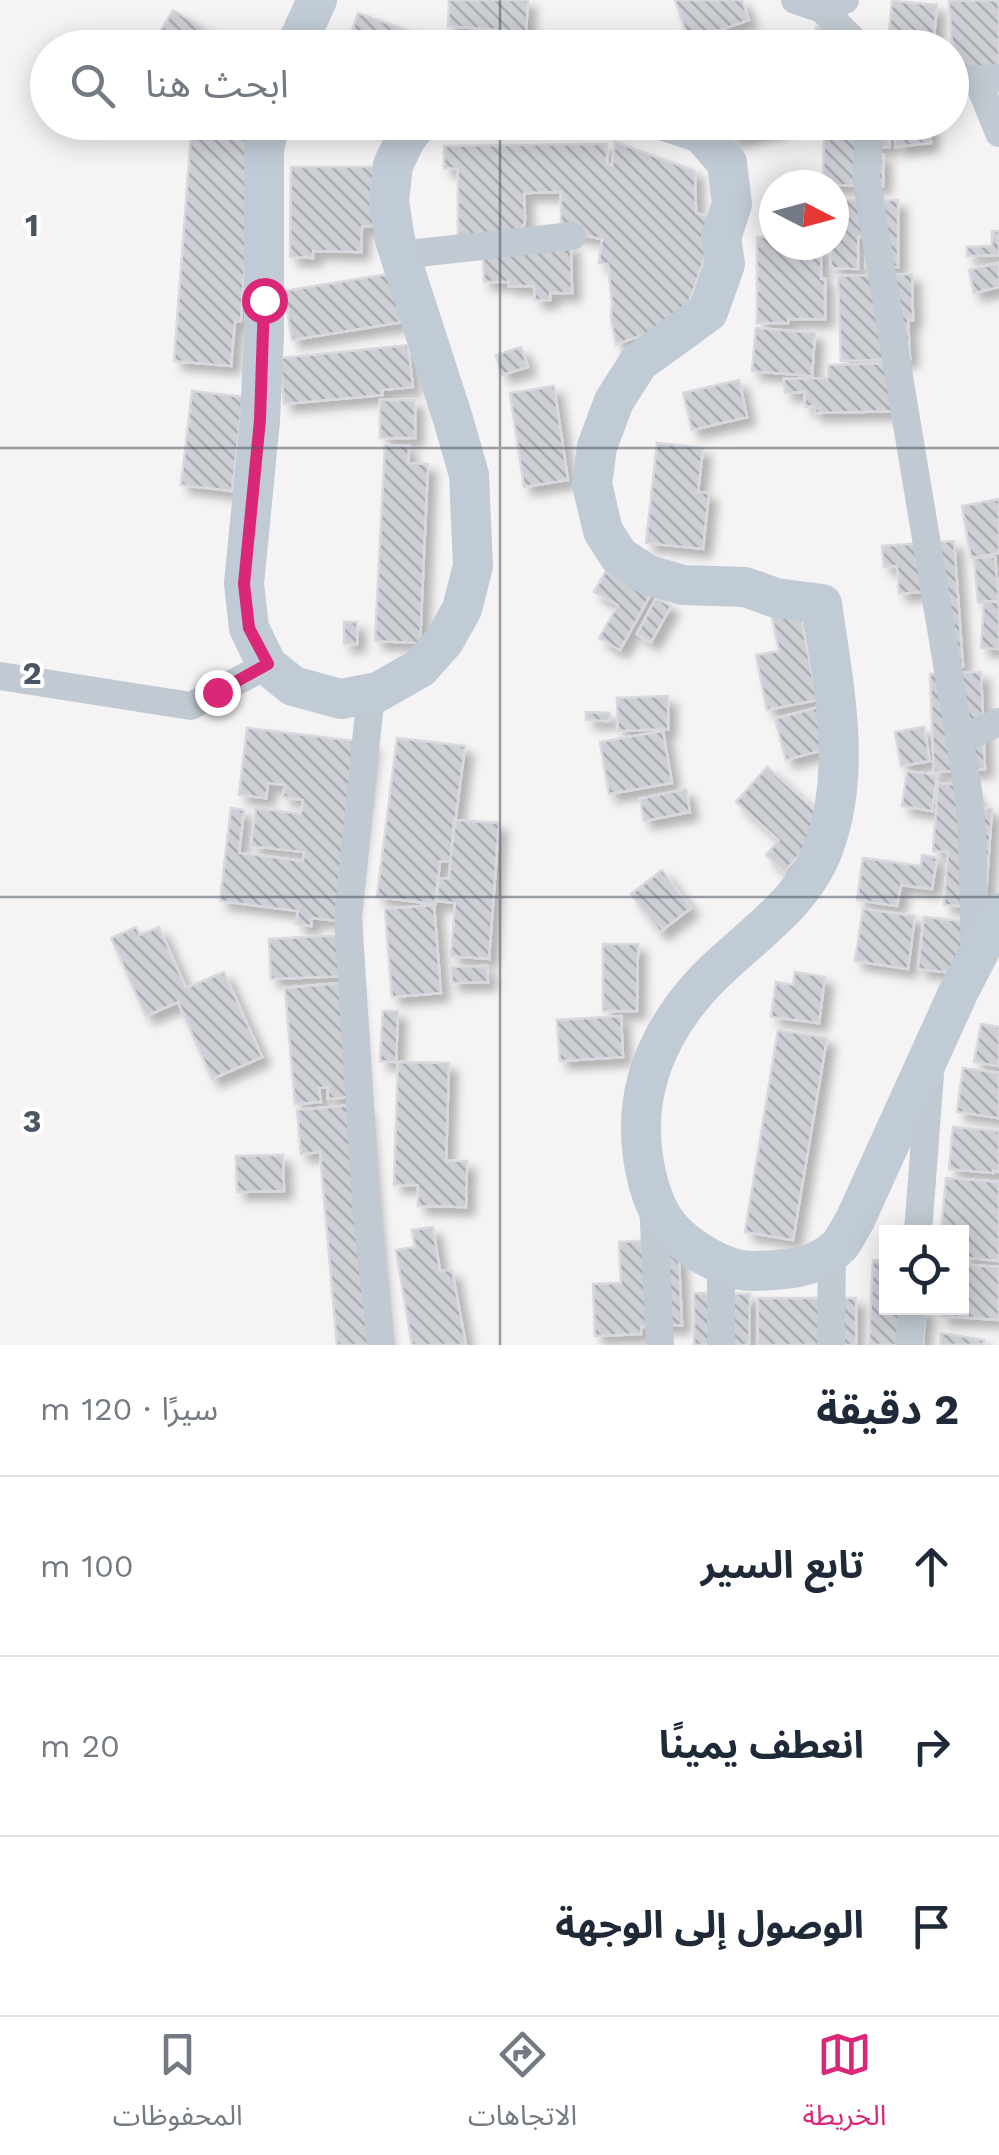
<!DOCTYPE html>
<html lang="ar">
<meta charset="utf-8">
<style>
body{margin:0;font-family:"Work Sans","Noto Sans Arabic",sans-serif;background:#f6f6f7;color:#1f2937;direction:rtl}
.controls{position:absolute;right:30px;bottom:30px;display:grid;overflow:hidden;border-radius:0px;box-shadow:0 5px 25px #0003}
.controls button{width:90px;height:90px;display:grid;place-items:center;padding:0;border:0;border-bottom:2px solid #e0e1e3;background:#fff;color:#1f2937;font:50px sans-serif}
.compass{position:absolute;left:759px;top:170px;width:90px;height:90px;border-radius:50%;background:#fff;box-shadow:0 5px 25px #0003;rotate:96deg}
.stop{position:absolute;width:30px;height:30px;margin:-22px;border:8px solid #db2777;border-radius:50%;background:#fff}
.stop.end{background:#db2777;border-color:#fff;box-shadow:0 2px 10px #0008}
.list{margin:0;padding:0;list-style:none}
h2{display:flex;justify-content:space-between;align-items:center;height:130px;margin:0;padding:0 40px;font-size:42px}
h2 small{font-size:32px;font-weight:400;color:#747a83}
.list li{display:grid;grid-template-columns:65px 1fr auto;gap:30px;align-items:center;box-sizing:border-box;height:180px;padding:0 40px;border-top:2px solid #e0e1e3}
.list b{display:block;font-size:38px;white-space:nowrap}
.list em{font-size:32px;font-style:normal;color:#747a83}
.icon{flex:none;width:55px;height:55px;fill:none;stroke:currentColor;stroke-width:2;stroke-linecap:round;stroke-linejoin:round}
.map{position:relative;flex:none;width:999px;height:1345px;overflow:hidden;direction:ltr}
.search{position:absolute;background:#fff;box-shadow:0 5px 25px #0003;left:30px;right:30px;top:30px;height:110px;display:flex;align-items:center;gap:25px;box-sizing:border-box;padding:0 35px;border-radius:55px;color:#747a83;font-size:38px}
.sheet{height:670px;background:#fff}
nav{display:flex;justify-content:space-around;align-items:center;box-sizing:border-box;height:140px;border-top:2px solid #e0e1e3;background:#fff;font-size:28px;color:#747a83}
nav a{display:grid;justify-items:center;gap:5px}
nav .on{color:#db2777}
.map>svg:first-child{display:block}
</style>
<div class="map">
<svg width="999" height="1345" viewBox="0 0 999 1345">
<defs>
<pattern id="building-back-hatch" width="6" height="6" patternUnits="userSpaceOnUse" patternTransform="scale(2.5)"><rect width="6" height="6" fill="#cdcfd5"/><path d="M-1 5l2 2M0 0l6 6M5-1l2 2" fill="none" stroke="#a8abb0"/></pattern>
<filter id="shadow"><feDropShadow dx="8" dy="8" stdDeviation="5" flood-color="#0004"/></filter>
</defs>
<rect width="100%" height="100%" fill="#f5f3f3"/>
<path fill="url(#building-back-hatch)" stroke="#d7d9de" stroke-width="2.5" filter="url(#shadow)" d="M 449,0 L 528,0 L 526,32 L 448,26 Z
M 675,0 L 742,0 L 749,20 L 689,41 Z
M 999,0 L 999,67 L 952,70 L 952,48 L 914,48 L 952,45 L 949,1 Z
M 892,1 L 937,5 L 933,47 L 888,43 Z
M 173,10 L 208,31 L 199,48 L 156,48 L 152,45 Z
M 358,13 L 452,46 L 451,48 L 346,48 Z
M 816,27 L 849,28 L 849,48 L 816,48 Z
M 225,37 L 256,40 L 255,48 L 224,48 Z
M 192,122 L 251,122 L 250,185 L 241,321 L 235,321 L 231,366 L 174,361 Z
M 726,122 L 779,122 L 780,128 L 730,140 Z
M 849,122 L 889,122 L 889,147 L 859,147 L 859,155 L 883,155 L 883,186 L 823,185 L 824,137 L 849,137 Z
M 893,122 L 928,122 L 931,143 L 896,147 Z
M 615,142 L 695,171 L 696,213 L 707,216 L 707,251 L 682,322 L 616,344 L 611,318 L 612,302 L 608,264 L 599,263 L 602,239 L 561,231 L 561,192 L 524,193 L 525,220 L 520,240 L 458,241 L 458,169 L 444,168 L 444,146 L 607,144 L 607,164 L 612,165 Z
M 291,167 L 382,167 L 381,226 L 362,226 L 361,252 L 313,251 L 313,258 L 290,257 Z
M 834,200 L 898,200 L 898,267 L 866,267 L 866,237 L 858,237 L 858,269 L 831,268 L 831,245 L 834,245 Z
M 992,231 L 999,231 L 999,255 L 967,256 L 967,247 L 992,246 Z
M 757,237 L 774,237 L 774,245 L 821,245 L 821,279 L 825,279 L 825,319 L 788,319 L 788,323 L 757,323 Z
M 571,244 L 572,293 L 550,293 L 550,300 L 535,300 L 534,286 L 509,286 L 509,282 L 484,282 L 483,246 Z
M 999,263 L 999,287 L 974,293 L 969,270 Z
M 395,273 L 403,322 L 292,340 L 284,291 Z
M 912,274 L 913,320 L 908,320 L 910,359 L 841,361 L 838,276 Z
M 756,328 L 815,333 L 812,376 L 752,371 Z
M 408,345 L 413,387 L 382,390 L 382,395 L 284,404 L 280,358 Z
M 521,347 L 528,367 L 502,375 L 496,355 Z
M 896,363 L 897,411 L 815,413 L 814,406 L 805,407 L 805,392 L 785,393 L 784,379 L 828,378 L 828,365 Z
M 739,380 L 747,417 L 692,430 L 683,393 Z
M 554,386 L 568,480 L 524,487 L 510,393 Z
M 192,391 L 243,397 L 232,491 L 181,485 Z
M 380,400 L 415,400 L 415,438 L 380,438 Z
M 657,443 L 703,448 L 698,492 L 709,493 L 703,549 L 646,543 Z
M 385,445 L 409,446 L 408,463 L 428,464 L 420,643 L 375,641 Z
M 999,499 L 999,553 L 971,558 L 962,506 Z
M 954,541 L 963,666 L 945,667 L 939,590 L 899,594 L 897,566 L 884,567 L 882,546 Z
M 995,557 L 999,601 L 978,603 L 974,558 Z
M 612,560 L 656,585 L 620,650 L 599,638 L 618,605 L 594,592 Z
M 656,598 L 671,606 L 651,642 L 637,634 Z
M 984,601 L 999,602 L 999,649 L 981,648 Z
M 800,612 L 817,700 L 767,710 L 756,655 L 779,651 L 772,617 Z
M 344,622 L 357,622 L 357,644 L 344,644 Z
M 981,672 L 985,769 L 934,772 L 930,674 Z
M 668,696 L 668,729 L 618,731 L 617,698 Z
M 819,707 L 830,748 L 786,760 L 775,719 Z
M 586,712 L 610,713 L 609,721 L 586,720 Z
M 924,727 L 930,761 L 901,766 L 895,732 Z
M 247,728 L 371,743 L 348,922 L 312,918 L 311,926 L 296,924 L 298,911 L 220,901 L 231,808 L 244,810 L 239,853 L 303,861 L 304,852 L 251,846 L 256,808 L 301,814 L 303,800 L 283,797 L 285,785 L 268,783 L 266,798 L 239,795 Z
M 663,731 L 672,783 L 609,794 L 600,742 Z
M 397,738 L 465,746 L 450,862 L 440,861 L 435,904 L 377,897 Z
M 767,767 L 828,822 L 784,872 L 766,855 L 779,840 L 736,802 Z
M 907,771 L 937,775 L 932,811 L 902,806 Z
M 938,783 L 970,786 L 982,809 L 992,809 L 985,908 L 944,905 L 948,852 L 933,851 Z
M 686,789 L 690,812 L 644,821 L 640,799 Z
M 454,820 L 499,823 L 489,959 L 451,956 L 455,903 L 437,901 L 439,878 L 449,879 Z
M 922,855 L 937,858 L 932,889 L 901,885 L 897,906 L 857,900 L 863,858 L 921,866 Z
M 662,870 L 691,908 L 660,932 L 631,894 Z
M 434,905 L 441,993 L 392,997 L 385,909 Z
M 863,909 L 915,916 L 908,969 L 855,961 Z
M 924,917 L 996,925 L 953,973 L 918,969 Z
M 136,927 L 140,935 L 159,927 L 186,988 L 224,972 L 262,1057 L 212,1079 L 178,1002 L 146,1016 L 111,938 Z
M 346,935 L 348,976 L 271,979 L 269,939 Z
M 603,944 L 638,944 L 637,1011 L 603,1011 Z
M 487,966 L 488,982 L 452,983 L 451,967 Z
M 795,972 L 825,977 L 819,1023 L 771,1017 L 776,982 L 793,985 Z
M 353,982 L 363,1096 L 328,1099 L 328,1087 L 319,1088 L 321,1102 L 295,1104 L 285,988 Z
M 383,1011 L 398,1011 L 396,1062 L 380,1061 Z
M 621,1016 L 623,1057 L 560,1061 L 557,1020 Z
M 981,1024 L 999,1027 L 999,1066 L 974,1062 Z
M 778,1030 L 827,1038 L 793,1240 L 745,1232 Z
M 398,1062 L 449,1063 L 446,1161 L 467,1161 L 466,1207 L 418,1206 L 418,1185 L 394,1185 Z
M 963,1068 L 999,1073 L 999,1118 L 957,1112 Z
M 365,1104 L 386,1345 L 337,1345 L 320,1152 L 301,1154 L 297,1110 Z
M 953,1127 L 999,1131 L 999,1172 L 993,1171 L 993,1173 L 949,1169 Z
M 283,1155 L 284,1191 L 237,1192 L 236,1156 Z
M 946,1178 L 999,1182 L 999,1261 L 962,1257 L 962,1232 L 941,1232 Z
M 433,1227 L 440,1271 L 452,1270 L 466,1345 L 412,1345 L 396,1250 L 415,1247 L 412,1230 Z
M 886,1228 L 928,1230 L 928,1232 L 886,1232 L 886,1308 L 925,1308 L 923,1345 L 869,1345 L 873,1260 L 885,1261 Z
M 678,1239 L 682,1325 L 641,1327 L 641,1334 L 595,1336 L 593,1284 L 621,1283 L 619,1242 Z
M 962,1265 L 999,1267 L 999,1320 L 941,1316 L 942,1308 L 962,1308 Z
M 694,1293 L 750,1294 L 749,1345 L 694,1345 Z
M 758,1298 L 856,1298 L 856,1345 L 758,1345 Z
M 941,1333 L 984,1340 L 983,1345 L 940,1345 Z"/>
<g fill="none" stroke-linecap="round" stroke-linejoin="round">
<path stroke="#c1cad2" stroke-width="28" d="M 795,0 L 822,9 L 845,0
M 822,9 L 861,48
M 952,81 L 999,78
M 978,81 L 999,133
M 870,122 L 866,176 L 874,227 L 968,790 L 972,833 L 975,952
M 400,255 L 572,236
M 0,676 L 191,706 L 267,665
M 371,693 L 348,917 L 367,1216 L 381,1345
M 960,740 L 999,722
M 653,1203 L 660,1345
M 918,1232 L 930,1074
M 721,1262 L 721,1345
M 831,1345 L 832,1250
M 909,1345 L 912,1308"/>
<path stroke="#c1cbd6" stroke-width="40" d="M 295,48 L 317,0
M 270,122 L 264,149 L 264,334 L 260,420 L 244,584 L 249,628 L 267,665 L 293,686 L 341,699 L 378,692 L 420,668 L 444,641 L 462,609 L 473,566 L 469,475 L 453,419 L 395,240 L 389,201 L 393,165 L 406,138 L 419,122
M 668,122 L 701,133 L 727,163 L 732,204 L 721,238 L 725,264 L 708,312 L 639,362 L 614,401 L 597,447 L 592,484 L 603,531 L 619,556 L 648,575 L 683,585 L 745,587 L 776,598 L 822,604 C 833,683 852,767 825,844 C 808,896 762,928 723,964 C 676,1006 641,1063 641,1127 C 641,1156 647,1190 661,1215 C 676,1242 723,1272 754,1271 C 783,1270 817,1269 839,1246 C 845,1239 850,1228 855,1220 L 958,993 L 999,913"/>
</g>
<g fill="none" stroke-linecap="round" stroke-linejoin="round">
<path stroke="#db2777" stroke-width="12" d="M 217,692 L 268,664 L 249,628 L 244,584 L 260,420 L 264,300"/>
</g>
<path fill="none" stroke="#4a5661" stroke-width="2.5" stroke-opacity="0.55" d="M 500,0 L 500,48M 500,122 L 500,1345M 0,448 L 999,448M 0,897 L 999,897"/>
<g font-size="32" text-anchor="middle" font-weight="bold" fill="#4a5661" stroke="#fff" stroke-width="8" stroke-linejoin="round" paint-order="stroke">
<text x="32" y="236">1</text>
<text x="32" y="684">2</text>
<text x="32" y="1132">3</text>
</g>
</svg>
<div class="controls">
<button><svg class="icon" aria-label="locate" viewBox="0 0 24 24"><circle cx="12" cy="12" r="6"/><path d="M12 2v4M12 18v4M2 12h4M18 12h4"/></svg></button>
</div>
<svg class="compass" viewBox="-18 -18 36 36"><path d="M0-13l5 13h-10z" fill="#e53935"/><path d="M0 13l5-13h-10z" fill="#747a83"/></svg>
<div class="stop" style="left:264px;top:300px"></div>
<div class="stop end" style="left:217px;top:692px"></div>
<div class="search"><svg class="icon" aria-label="search" viewBox="0 0 24 24"><circle cx="10" cy="10" r="6"/><path d="M15 15l6 6"/></svg>ابحث هنا</div>
</div>
<section class="sheet">
<h2>2 دقيقة<small>سيرًا · 120 m</small></h2>
<ul class="list">
<li><svg class="icon" aria-label="ahead" viewBox="0 0 24 24"><path d="M12 20V5M6 11l6-6 6 6"/></svg><div><b>تابع السير</b></div><em>100 m</em></li>
<li><svg class="icon" aria-label="right" viewBox="0 0 24 24"><path d="M7 20v-9h11M14 6l5 5-5 5"/></svg><div><b>انعطف يمينًا</b></div><em>20 m</em></li>
<li><svg class="icon" aria-label="arrive" viewBox="0 0 24 24"><path d="M6 21V4h12l-3 4 3 4H6"/></svg><div><b>الوصول إلى الوجهة</b></div></li>
</ul>
</section>
<nav>
<a class="on"><svg class="icon" aria-label="map" viewBox="0 0 24 24"><path d="M3 6l6-2 6 2 6-2v14l-6 2-6-2-6 2zM9 4v14M15 6v14"/></svg>الخريطة</a>
<a><svg class="icon" aria-label="directions" viewBox="0 0 24 24"><path d="M12 3l9 9-9 9-9-9zM9 14v-3h6M13 9l2 2-2 2"/></svg>الاتجاهات</a>
<a><svg class="icon" aria-label="saved" viewBox="0 0 24 24"><path d="M7 4h10v16l-5-4-5 4z"/></svg>المحفوظات</a>
</nav>
